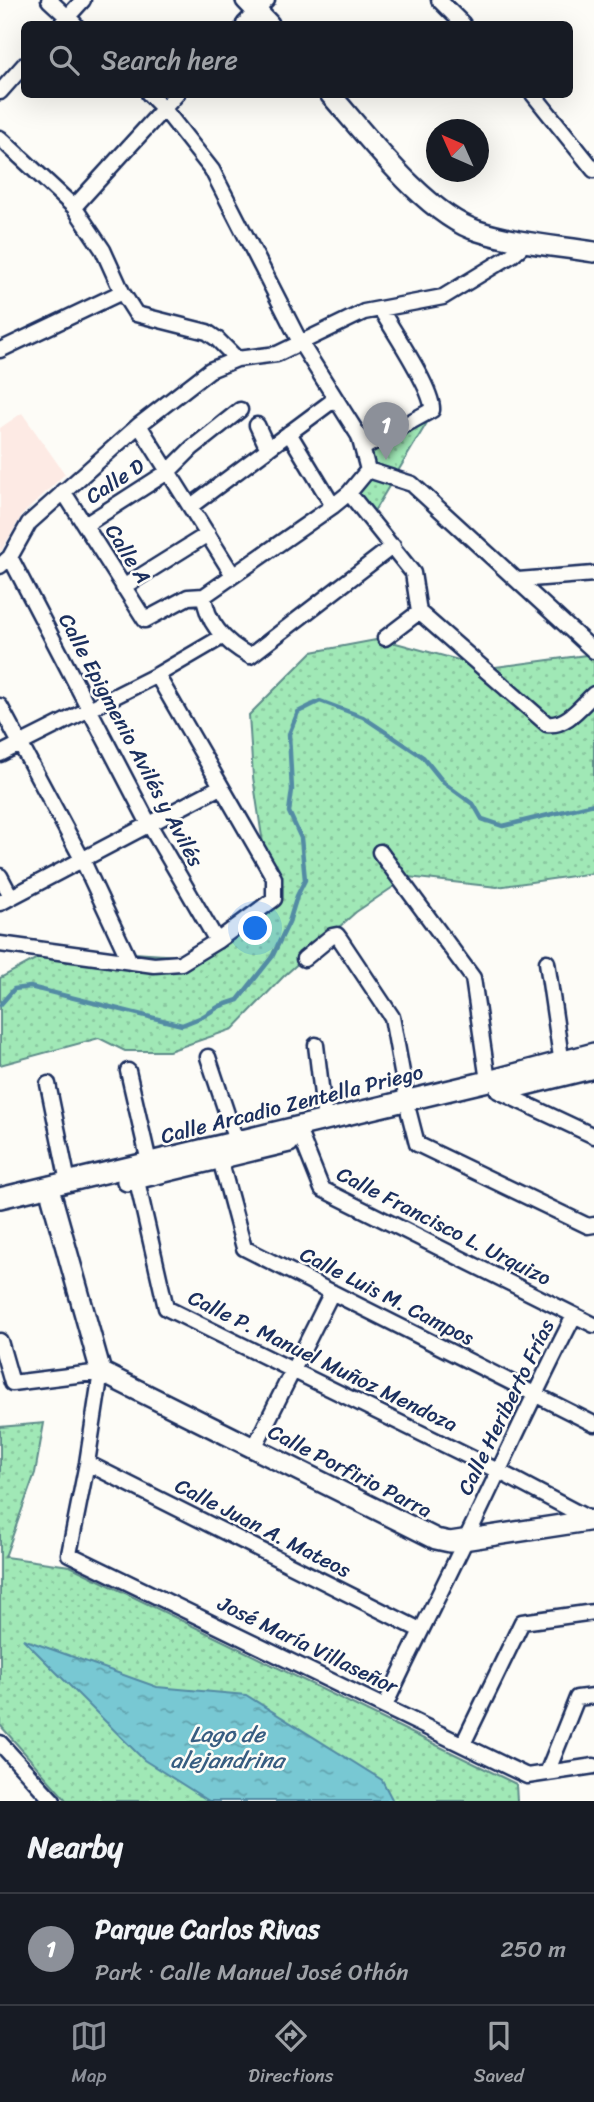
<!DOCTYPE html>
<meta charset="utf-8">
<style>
body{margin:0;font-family:Sriracha,sans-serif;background:#20242c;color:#f1f3f6}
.compass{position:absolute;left:426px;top:119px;width:63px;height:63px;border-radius:50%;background:#171b24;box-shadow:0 7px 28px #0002;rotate:315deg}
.you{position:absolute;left:256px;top:929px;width:24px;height:24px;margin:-18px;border:5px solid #fff;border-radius:50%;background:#1a73e8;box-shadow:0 0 0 10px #1a73e833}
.badge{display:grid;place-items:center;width:46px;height:46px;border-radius:50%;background:#8c9099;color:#fff;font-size:23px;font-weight:700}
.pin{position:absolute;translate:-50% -58px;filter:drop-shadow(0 2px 4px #0008)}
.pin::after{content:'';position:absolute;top:37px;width:24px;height:21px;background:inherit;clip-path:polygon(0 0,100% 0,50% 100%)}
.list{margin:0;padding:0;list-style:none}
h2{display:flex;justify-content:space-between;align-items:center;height:91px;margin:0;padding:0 28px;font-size:30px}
h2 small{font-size:23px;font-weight:400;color:#9ea1a6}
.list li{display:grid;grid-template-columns:46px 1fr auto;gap:21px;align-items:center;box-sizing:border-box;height:112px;padding:0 28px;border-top:2px solid #363941}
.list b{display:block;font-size:26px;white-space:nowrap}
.list p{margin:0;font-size:23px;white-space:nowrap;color:#9ea1a6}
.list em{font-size:23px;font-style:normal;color:#9ea1a6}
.icon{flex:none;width:38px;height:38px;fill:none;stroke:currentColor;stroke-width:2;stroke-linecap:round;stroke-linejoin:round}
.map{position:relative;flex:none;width:594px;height:1801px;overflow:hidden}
.search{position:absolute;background:#171b24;box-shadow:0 7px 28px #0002;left:21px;right:21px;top:21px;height:77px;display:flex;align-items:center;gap:18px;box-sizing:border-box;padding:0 24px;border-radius:10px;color:#9ea1a6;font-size:26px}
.sheet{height:203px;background:#171b24}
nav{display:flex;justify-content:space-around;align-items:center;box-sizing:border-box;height:98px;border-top:2px solid #363941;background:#171b24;font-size:19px;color:#9ea1a6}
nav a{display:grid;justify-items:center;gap:4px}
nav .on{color:#8c9099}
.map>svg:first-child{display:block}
</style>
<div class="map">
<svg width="594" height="1801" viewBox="0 0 594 1801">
<defs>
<pattern id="park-dots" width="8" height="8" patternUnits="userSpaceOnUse" patternTransform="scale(1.75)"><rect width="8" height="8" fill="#a0e8b6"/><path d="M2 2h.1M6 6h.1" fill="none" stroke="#89c79f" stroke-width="1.8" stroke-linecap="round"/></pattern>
<pattern id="water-ripples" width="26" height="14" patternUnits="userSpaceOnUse" patternTransform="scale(1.75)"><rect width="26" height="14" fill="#78c8d3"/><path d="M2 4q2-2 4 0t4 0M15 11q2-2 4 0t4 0" fill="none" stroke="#62a3ae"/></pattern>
</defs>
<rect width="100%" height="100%" fill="#fdfcf7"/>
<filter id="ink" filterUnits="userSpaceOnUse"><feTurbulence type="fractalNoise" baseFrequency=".0143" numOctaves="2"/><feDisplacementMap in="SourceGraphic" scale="14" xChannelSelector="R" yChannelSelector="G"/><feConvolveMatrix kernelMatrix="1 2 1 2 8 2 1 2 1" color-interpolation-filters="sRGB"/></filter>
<g filter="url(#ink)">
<path fill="#fdeae4" d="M 22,413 L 65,474 L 22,515 L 0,553 L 0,428 Z"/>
<path fill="url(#park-dots)" stroke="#5e8c8a" stroke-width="2" d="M 431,416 L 370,518 L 350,494 L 368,472 L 364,448 Z
M 381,639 L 488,668 L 594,654 L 594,873 L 497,887 L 408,877 L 356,912 L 284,976 L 233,1029 L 169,1051 L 125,1051 L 99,1038 L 0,1065 L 0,978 L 56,948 L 180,956 L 271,897 L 253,777 L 249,715 L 312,652 Z
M 44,1423 L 35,1473 L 5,1557 L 70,1566 L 516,1784 L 517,1801 L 67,1801 L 0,1725 L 0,1427 Z"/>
<path fill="url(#water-ripples)" stroke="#538ba4" stroke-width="2" d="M 23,1639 L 157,1687 L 246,1695 L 382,1780 L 393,1801 L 209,1801 L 144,1760 Z"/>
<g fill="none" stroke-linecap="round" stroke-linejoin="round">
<path stroke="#538ba4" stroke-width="4.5" d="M 0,1005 L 14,989 L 30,987 L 182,1025 L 202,1017 L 220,1006 L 238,1000 L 272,957 L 289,922 L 297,896 L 305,880 L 301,838 L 289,812 L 292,790 L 289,734 L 298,712 L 320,701 L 363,717 L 423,757 L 444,783 L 474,805 L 482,819 L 503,826 L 594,804"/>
<g stroke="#1b2f5e" stroke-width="19">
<path id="street" d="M 49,0 L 75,24
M 439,0 L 463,24
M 62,23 L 83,0
M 244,24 L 267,0
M 0,92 L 24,65
M 149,94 L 164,109 L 212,170 L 300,342 L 359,436 L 368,470 L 349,493 L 333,506 L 204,596
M 533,94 L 594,170
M 0,138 L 74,207 L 103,250 L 122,292 L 136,314 L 207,332 L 217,339 L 237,359
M 74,207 L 177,94
M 0,350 L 122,292
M 139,425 L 233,575
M 257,425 L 268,449
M 289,433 L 333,506
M 363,448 L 432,410 C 434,391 392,329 381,310
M 368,470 L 412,484 L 594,651
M 63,491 L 145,620 L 188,597 L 204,596
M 349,493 L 413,573 L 419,612 L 385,638
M 191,506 L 335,399
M 85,525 L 169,471 L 192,448 L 240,410
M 10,557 L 149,824 L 217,941
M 0,566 L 10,557 L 29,523 L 139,425 L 210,370 L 237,359 L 277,354 L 364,312 L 443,297 L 512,255 L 528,241
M 518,580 L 594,574
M 123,587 L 208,534
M 204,596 C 207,624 226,643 250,656 L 393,546
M 419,612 L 547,724 C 566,727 581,706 594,694
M 0,706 L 82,859 L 130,962
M 0,754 L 157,675 L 222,637
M 380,852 L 473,978 L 488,1081
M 0,876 L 11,897
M 0,903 L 220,787
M 0,944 L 154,965 L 181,963 L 217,941 L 274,899 L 274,878 L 157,675
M 304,959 L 332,936 L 337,935 L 340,939 L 392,1017 L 407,1100
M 547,962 L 563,1071
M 316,1045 L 325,1120
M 208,1057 L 236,1141
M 128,1071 L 149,1162
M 48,1084 L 68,1182
M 498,1091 L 594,1136
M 409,1113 L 417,1144 L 588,1226 L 594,1225
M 302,1139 L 322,1189 L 594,1325
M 220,1159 L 244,1248 L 594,1424
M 135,1172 L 166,1308 L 498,1471 L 591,1520
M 0,1341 L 12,1383 L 101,1372 L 87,1463 L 69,1554 L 527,1776 L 594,1766
M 254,1448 L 332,1292
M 87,1463 L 420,1630
M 385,1706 C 411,1649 440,1594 467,1537 C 503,1463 536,1389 574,1316
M 0,1743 L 53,1801
M 463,1744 L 522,1622 L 594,1612
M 547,1773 L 577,1698 L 594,1696"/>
</g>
<g stroke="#1b2f5e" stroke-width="24">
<path id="secondary" d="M 246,0 L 269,24
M 330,94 C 367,136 426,215 478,231 C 515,243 556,246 594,252
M 505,1090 L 594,1068
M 127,1181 L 289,1142
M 0,1198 L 488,1081 L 594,1053
M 52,1198 L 101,1372 L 436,1539 L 450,1542 L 594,1520"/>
</g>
<use href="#street" stroke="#fdfcf7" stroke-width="14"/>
<use href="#secondary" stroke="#fdfcf7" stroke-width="19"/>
</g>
</g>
<g text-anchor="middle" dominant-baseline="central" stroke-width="5" stroke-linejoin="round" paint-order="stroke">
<g font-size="21" fill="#1b2f5e" stroke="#fdfcf7">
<text transform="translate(115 481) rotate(-33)">Calle D</text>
<text transform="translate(128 554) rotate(58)">Calle A</text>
<text transform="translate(131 740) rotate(62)">Calle Epigmenio Avilés y Avilés</text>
<text transform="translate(292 1104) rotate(-14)">Calle Arcadio Zentella Priego</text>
<text transform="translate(444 1226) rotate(27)">Calle Francisco L. Urquizo</text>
<text transform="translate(387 1296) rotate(27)">Calle Luis M. Campos</text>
<text transform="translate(323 1361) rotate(26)">Calle P. Manuel Muñoz Mendoza</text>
<text transform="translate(506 1407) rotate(-64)">Calle Heriberto Frías</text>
<text transform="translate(350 1471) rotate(27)">Calle Porfirio Parra</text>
<text transform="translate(263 1528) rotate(27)">Calle Juan A. Mateos</text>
<text transform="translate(308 1645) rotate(26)">José María Villaseñor</text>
</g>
<g font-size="23" font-style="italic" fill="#375d81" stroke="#fdfcf7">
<text x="227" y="1734">Lago de<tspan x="227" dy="26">alejandrina</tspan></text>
</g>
</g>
</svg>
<svg class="compass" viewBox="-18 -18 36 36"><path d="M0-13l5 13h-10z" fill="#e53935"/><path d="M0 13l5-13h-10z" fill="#9ea1a6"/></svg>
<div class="you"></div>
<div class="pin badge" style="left:386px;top:460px">1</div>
<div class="search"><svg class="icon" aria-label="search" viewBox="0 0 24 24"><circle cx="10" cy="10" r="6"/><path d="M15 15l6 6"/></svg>Search here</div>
</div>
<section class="sheet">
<h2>Nearby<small></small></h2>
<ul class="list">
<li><span class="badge">1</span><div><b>Parque Carlos Rivas</b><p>Park · Calle Manuel José Othón</p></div><em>250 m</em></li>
</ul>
</section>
<nav>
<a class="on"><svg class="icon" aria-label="map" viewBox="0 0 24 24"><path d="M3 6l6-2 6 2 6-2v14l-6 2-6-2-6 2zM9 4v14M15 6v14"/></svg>Map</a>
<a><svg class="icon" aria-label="directions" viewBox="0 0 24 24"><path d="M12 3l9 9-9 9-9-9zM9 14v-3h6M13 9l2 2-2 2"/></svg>Directions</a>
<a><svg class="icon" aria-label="saved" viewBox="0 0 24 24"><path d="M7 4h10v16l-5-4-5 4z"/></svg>Saved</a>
</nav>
